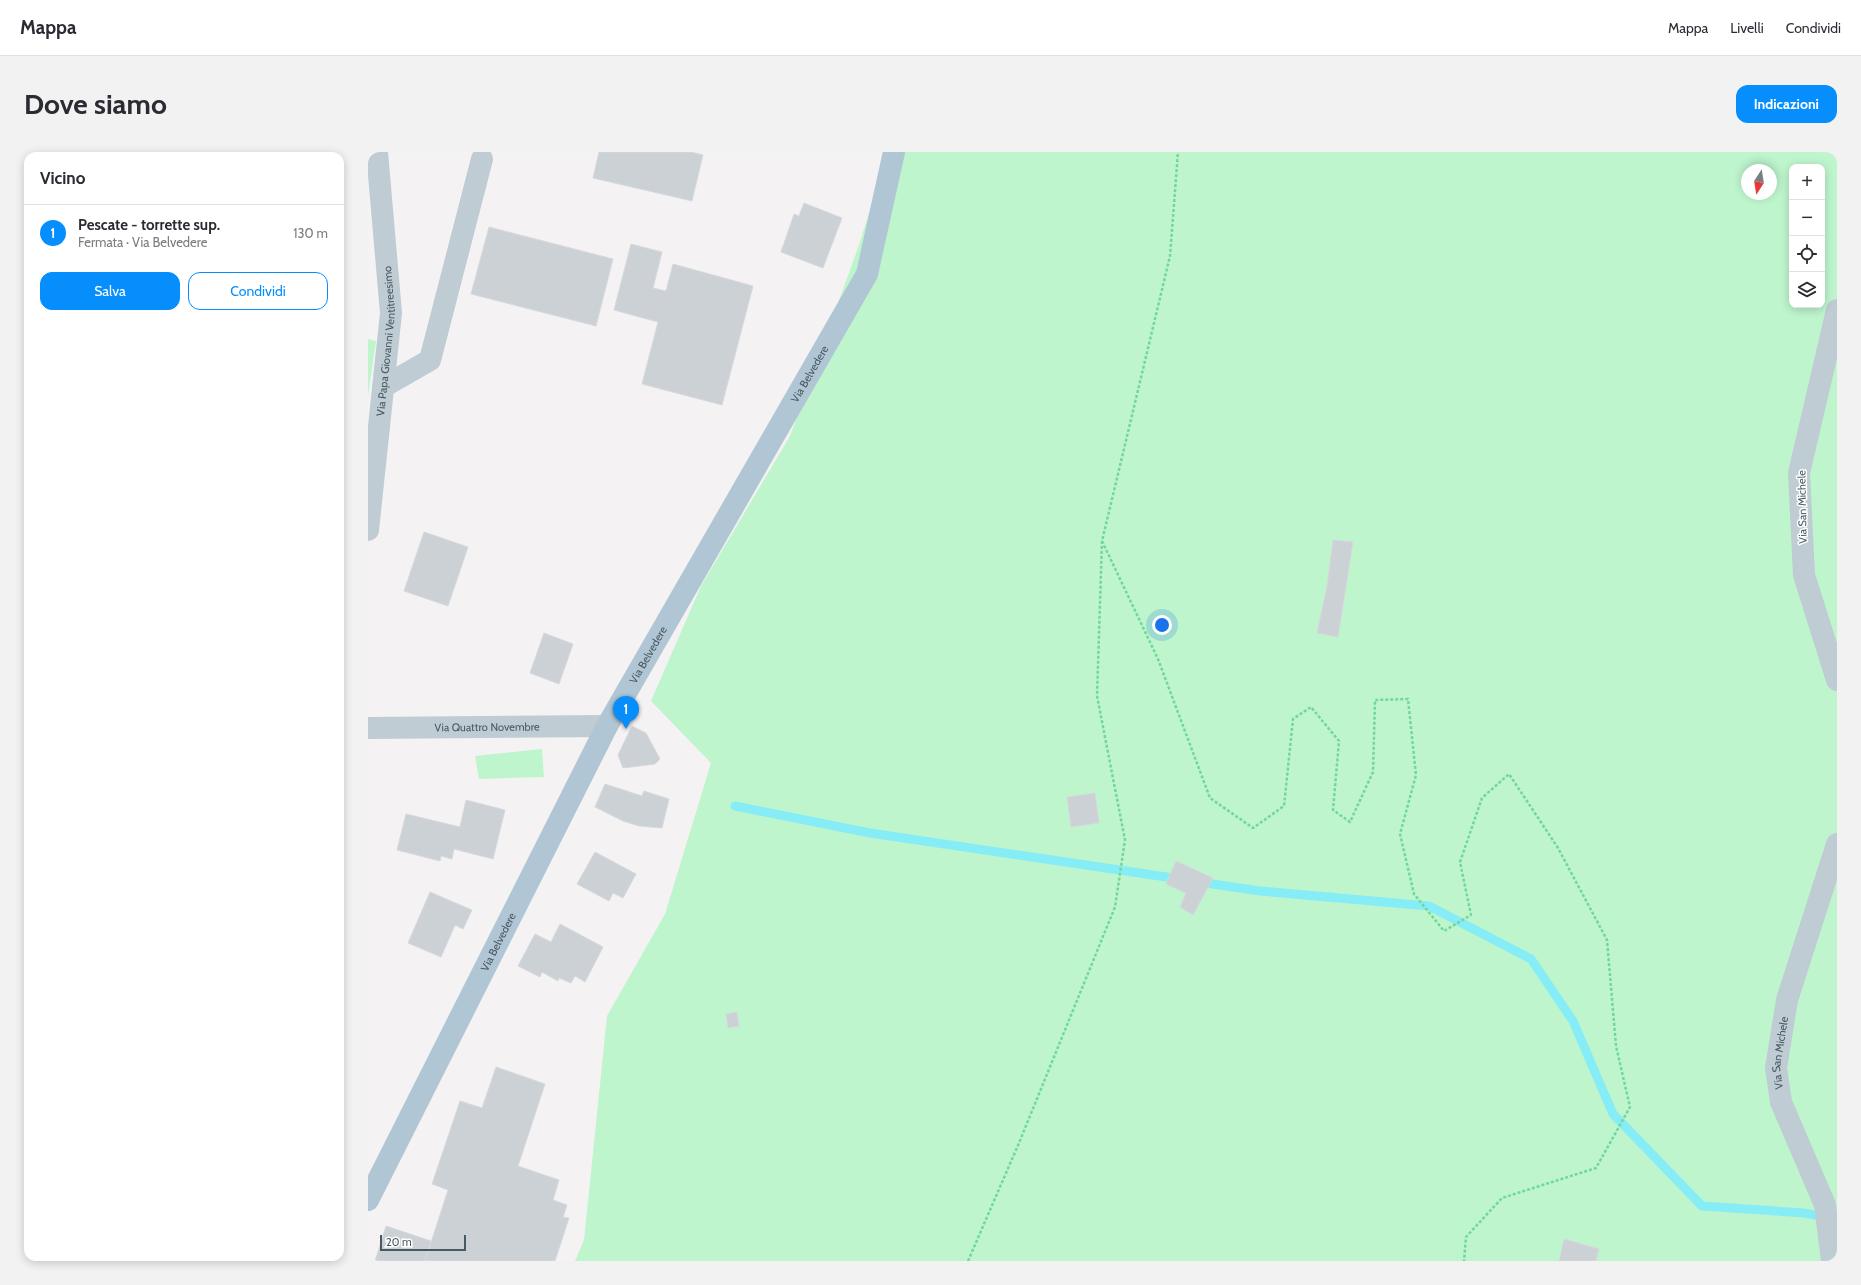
<!DOCTYPE html>
<html lang="it">
<meta charset="utf-8">
<style>
body{margin:0;font-family:Cabin,sans-serif;background:#f2f2f3;color:#2b2b33}
.controls{position:absolute;right:12px;top:12px;display:grid;overflow:hidden;border-radius:8px;box-shadow:0 2px 10px #0003}
.controls button{width:36px;height:36px;display:grid;place-items:center;padding:0;border:0;border-bottom:1px solid #e1e1e2;background:#fff;color:#2b2b33;font:20px sans-serif}
.compass{position:absolute;left:1373px;top:12px;width:36px;height:36px;border-radius:50%;background:#fff;box-shadow:0 2px 10px #0003;rotate:192deg}
.scale{position:absolute;left:12px;bottom:10px;width:86px;box-sizing:border-box;padding-left:4px;border:2px solid #475963;border-top:0;font-size:11px;line-height:14px;white-space:nowrap;color:#475963;-webkit-text-stroke:3px #fff;paint-order:stroke}
.you{position:absolute;left:794px;top:473px;width:14px;height:14px;margin:-10px;border:3px solid #fff;border-radius:50%;background:#1a73e8;box-shadow:0 0 0 6px #1a73e833}
.badge{display:grid;place-items:center;width:26px;height:26px;border-radius:50%;background:#058efc;color:#fff;font-size:13px;font-weight:700}
.pin{position:absolute;translate:-50% -33px;filter:drop-shadow(0 1px 2px #0008)}
.pin::after{content:'';position:absolute;top:21px;width:14px;height:12px;background:inherit;clip-path:polygon(0 0,100% 0,50% 100%)}
.list{margin:0;padding:0;list-style:none}
h2{display:flex;justify-content:space-between;align-items:center;height:52px;margin:0;padding:0 16px;font-size:17px}
h2 small{font-size:13px;font-weight:400;color:#7c7c81}
.list li{display:grid;grid-template-columns:26px 1fr auto;gap:12px;align-items:center;box-sizing:border-box;height:56px;padding:0 16px;border-top:1px solid #e1e1e2}
.list b{display:block;font-size:15px;white-space:nowrap}
.list p{margin:0;font-size:13px;white-space:nowrap;color:#7c7c81}
.list em{font-size:13px;font-style:normal;color:#7c7c81}
.actions{display:flex;gap:8px;padding:12px 16px}
.actions a{flex:1;padding:9px 0;border:1px solid #058efc;border-radius:12px;text-align:center;font-size:14px;color:#058efc}
.actions .main{background:#058efc;color:#fff}
.icon{flex:none;width:22px;height:22px;fill:none;stroke:currentColor;stroke-width:2;stroke-linecap:round;stroke-linejoin:round}
.map{position:relative;flex:none;width:1469px;height:1109px;overflow:hidden;border-radius:12px}
header{display:flex;align-items:center;gap:24px;box-sizing:border-box;height:56px;padding:0 20px;background:#fff;border-bottom:1px solid #e1e1e2}
header strong{font-size:19px}
nav{display:flex;gap:22px;margin-inline-start:auto;font-size:14px}
.intro{display:flex;align-items:center;justify-content:space-between;box-sizing:border-box;height:96px;padding:0 24px}
h1{margin:0;font-size:28px}
.button{padding:10px 18px;border-radius:12px;background:#058efc;color:#fff;font-size:14px;font-weight:700}
main{display:flex;gap:24px;padding:0 24px}
aside{flex:1;background:#fff;border-radius:12px;box-shadow:0 2px 10px #0003}
.map>svg:first-child{display:block}
</style>
<header>
<strong>Mappa</strong>
<nav><a>Mappa</a><a>Livelli</a><a>Condividi</a></nav>
</header>
<div class="intro"><h1>Dove siamo</h1><a class="button">Indicazioni</a></div>
<main>
<aside>
<h2>Vicino<small></small></h2>
<ul class="list">
<li><span class="badge">1</span><div><b>Pescate - torrette sup.</b><p>Fermata · Via Belvedere</p></div><em>130 m</em></li>
</ul>
<div class="actions"><a class="main">Salva</a><a>Condividi</a></div>
</aside>
<div class="map">
<svg width="1469" height="1109" viewBox="0 0 1469 1109">
<rect width="100%" height="100%" fill="#f5f2f3"/>
<path fill="#bef5cd" fill-rule="evenodd" d="M 520,0 L 1469,0 L 1469,1109 L 207,1109 L 216,1088 L 239,864 L 297,762 L 343,611 L 283,549 L 333,434 L 422,284 L 491,93 ZM 1424,15 L 1454,15 L 1454,153 L 1424,153 ZM 1379,18 L 1403,18 L 1403,42 L 1379,42 Z
M 0,187 L 8,189 L 0,244 Z
M 174,597 L 176,625 L 111,627 L 107,604 Z"/>
<g fill="none" stroke-linecap="round" stroke-linejoin="round">
<path stroke="#86edf7" stroke-width="9" d="M 367,654 L 502,681 L 812,727
M 831,730 L 892,739 L 1061,754 L 1163,807 L 1205,869 L 1245,962 L 1334,1054 L 1436,1061 L 1458,1065"/>
</g>
<path fill="#cbd1d5" stroke="#d6d9de" d="M 231,0 L 323,0 L 335,3 L 324,49 L 225,26 Z
M 436,51 L 474,66 L 455,116 L 413,100 L 426,62 L 431,64 Z
M 121,75 L 245,107 L 228,174 L 103,142 Z
M 263,92 L 294,100 L 285,136 L 298,139 L 305,112 L 385,134 L 354,253 L 274,232 L 290,170 L 246,158 Z
M 56,380 L 100,395 L 80,454 L 36,439 Z
M 965,388 L 985,390 L 970,485 L 949,481 L 959,434 Z
M 176,481 L 205,492 L 191,532 L 162,521 Z
M 264,574 L 278,581 L 292,607 L 287,612 L 255,616 L 250,603 Z
M 237,632 L 274,644 L 276,639 L 301,647 L 294,676 L 271,674 L 255,669 L 227,655 Z
M 727,641 L 731,671 L 703,675 L 699,645 Z
M 98,648 L 137,658 L 125,707 L 86,697 L 84,707 L 73,704 L 72,709 L 29,698 L 38,662 L 92,675 Z
M 227,700 L 268,722 L 255,746 L 245,741 L 241,749 L 209,732 Z
M 808,709 L 845,726 L 825,763 L 812,755 L 818,741 L 798,732 Z
M 62,740 L 104,758 L 95,777 L 87,773 L 73,805 L 40,791 Z
M 192,772 L 235,795 L 217,830 L 207,824 L 203,831 L 191,826 L 190,829 L 174,820 L 172,825 L 150,814 L 167,782 L 183,790 Z
M 369,860 L 371,874 L 360,876 L 358,862 Z
M 128,915 L 177,932 L 150,1014 L 191,1028 L 185,1048 L 199,1053 L 195,1065 L 201,1066 L 187,1109 L 57,1109 L 80,1038 L 64,1032 L 92,949 L 114,956 Z
M 18,1074 L 63,1089 L 57,1109 L 7,1109 Z
M 1196,1087 L 1231,1097 L 1228,1109 L 1191,1109 Z"/>
<g fill="none" stroke-linecap="round" stroke-linejoin="round">
<path stroke="#71d899" stroke-width="2.5" stroke-dasharray="3 2" stroke-linecap="butt" d="M 734,389 L 790,507 L 842,646 L 885,676 L 916,654 L 925,567 L 943,555 L 971,589 L 965,658 L 982,670 L 1005,620 L 1007,548 L 1040,547 L 1048,623 L 1032,682 L 1046,742 L 1076,779 L 1103,763 L 1092,710 L 1114,646 L 1141,622 L 1190,696 L 1239,788 L 1248,894 L 1262,955 L 1228,1016 L 1134,1046 L 1098,1085 L 1096,1109
M 600,1109 L 651,991 L 747,755 L 757,688 L 729,544 L 734,389 L 802,104 L 810,0"/>
<g stroke="#bfccd3" stroke-width="22">
<path d="M 1469,158 L 1431,321 L 1436,423 L 1469,528"/>
<path d="M 15,235 L 62,208 L 114,7"/>
<path id="s1" d="M 0,378 L 23,161 L 9,0"/>
<path id="s2" d="M 0,576 L 239,574"/>
<path id="s3" d="M 1464,1109 L 1457,1053 L 1413,950 L 1408,916 L 1419,848 L 1469,692"/>
</g>
<path stroke="#b0c6d4" stroke-width="22" id="s4" d="M 0,1048 L 239,574 L 499,122 L 526,0"/>
</g>
<g text-anchor="middle" dominant-baseline="central" stroke-width="3" stroke-linejoin="round" paint-order="stroke">
<g font-size="11" fill="#475963" stroke="#fff">
<text stroke="none"><textPath href="#s1" startOffset="190">Via Papa Giovanni Ventitreesimo</textPath></text>
<text stroke="none"><textPath href="#s4" startOffset="937">Via Belvedere</textPath></text>
<text transform="translate(1434 355) rotate(-91)">Via San Michele</text>
<text stroke="none"><textPath href="#s4" startOffset="613">Via Belvedere</textPath></text>
<text stroke="none"><textPath href="#s2" startOffset="119">Via Quattro Novembre</textPath></text>
<text stroke="none"><textPath href="#s4" startOffset="289">Via Belvedere</textPath></text>
<text stroke="none"><textPath href="#s3" startOffset="218">Via San Michele</textPath></text>
</g>
</g>
</svg>
<div class="controls">
<button>+</button>
<button>−</button>
<button><svg class="icon" aria-label="locate" viewBox="0 0 24 24"><circle cx="12" cy="12" r="6"/><path d="M12 2v4M12 18v4M2 12h4M18 12h4"/></svg></button>
<button><svg class="icon" aria-label="layers" viewBox="0 0 24 24"><path d="M12 4l9 5-9 5-9-5zM3 14l9 5 9-5"/></svg></button>
</div>
<svg class="compass" viewBox="-18 -18 36 36"><path d="M0-13l5 13h-10z" fill="#e53935"/><path d="M0 13l5-13h-10z" fill="#7c7c81"/></svg>
<div class="scale">20 m</div>
<div class="you"></div>
<div class="pin badge" style="left:258px;top:577px">1</div>
</div>
</main>
